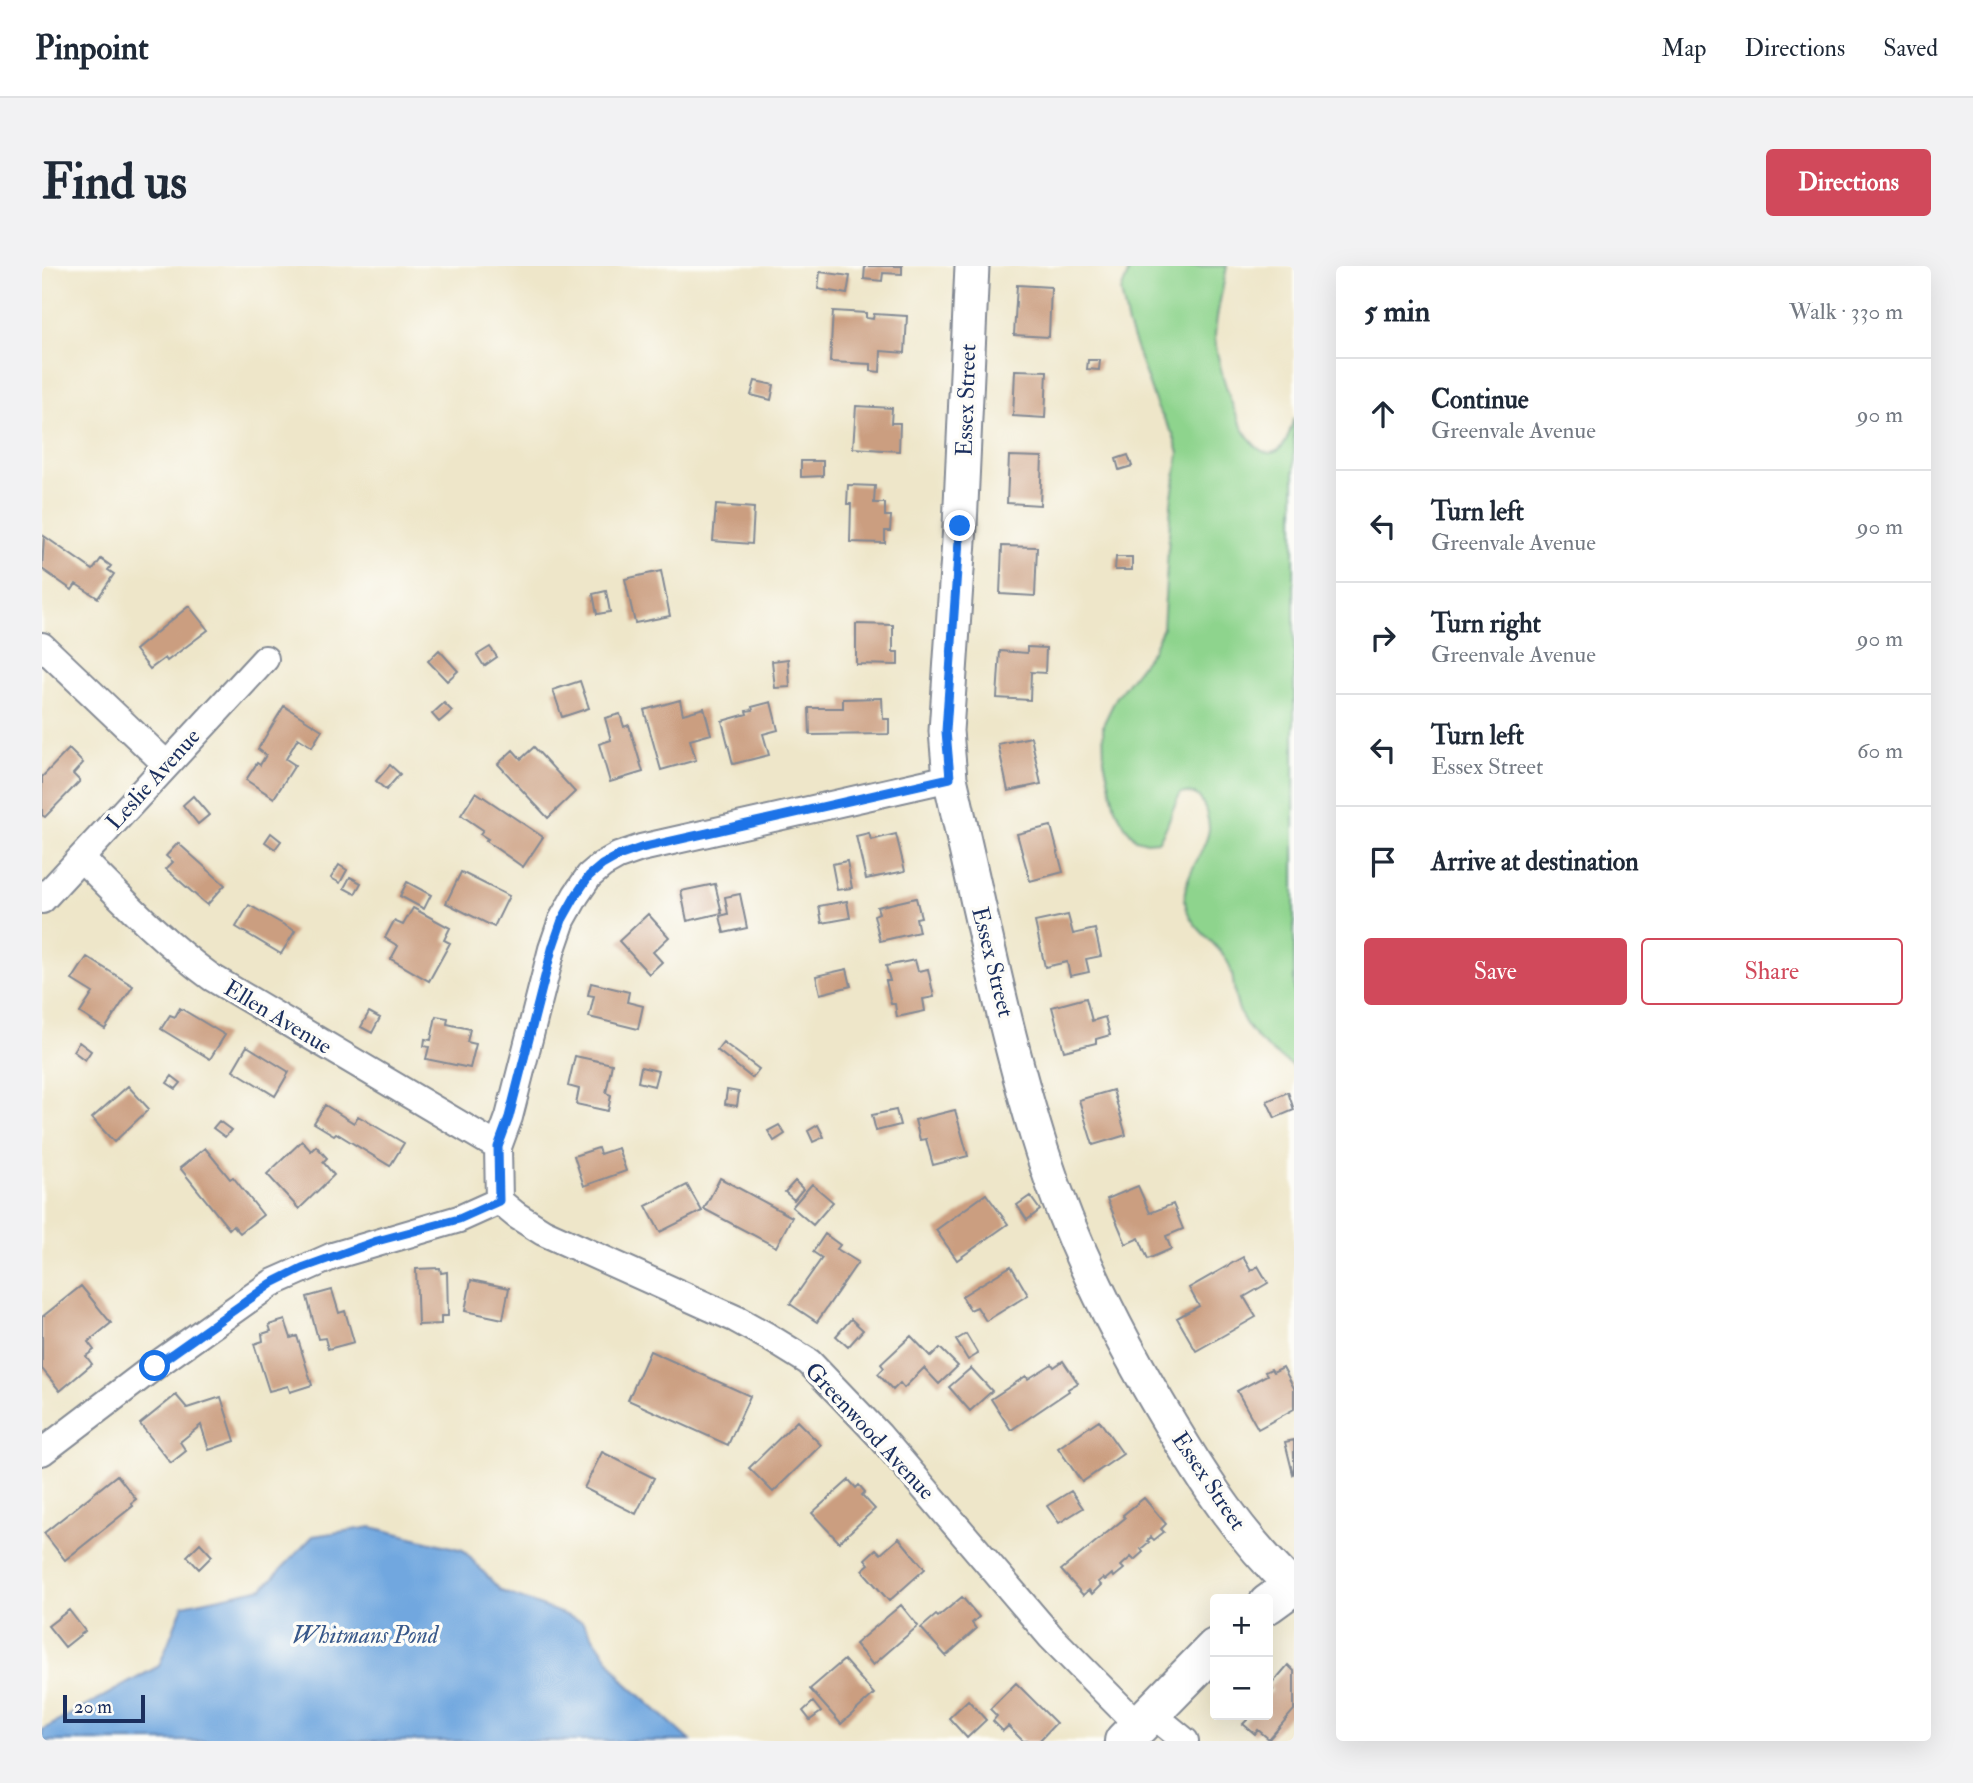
<!DOCTYPE html>
<meta charset="utf-8">
<style>
body{margin:0;font-family:"IM FELL Double Pica",serif;background:#f2f2f3;color:#1f2937}
.controls{position:absolute;right:21px;bottom:21px;display:grid;overflow:hidden;border-radius:7px;box-shadow:0 7px 28px #0002}
.controls button{width:63px;height:63px;display:grid;place-items:center;padding:0;border:0;border-bottom:2px solid #e0e1e3;background:#fff;color:#1f2937;font:35px sans-serif}
.scale{position:absolute;left:21px;bottom:18px;width:82px;box-sizing:border-box;padding-left:7px;border:4px solid #1b2f5e;border-top:0;font-size:19px;line-height:24px;white-space:nowrap;color:#1b2f5e;-webkit-text-stroke:5px #fdfcf7;paint-order:stroke}
.stop{position:absolute;width:21px;height:21px;margin:-16px;border:5px solid #1a73e8;border-radius:50%;background:#fff}
.stop.end{background:#1a73e8;border-color:#fff;box-shadow:0 2px 7px #0008}
.list{margin:0;padding:0;list-style:none}
h2{display:flex;justify-content:space-between;align-items:center;height:91px;margin:0;padding:0 28px;font-size:30px}
h2 small{font-size:23px;font-weight:400;color:#747a83}
.list li{display:grid;grid-template-columns:46px 1fr auto;gap:21px;align-items:center;box-sizing:border-box;height:112px;padding:0 28px;border-top:2px solid #e0e1e3}
.list b{display:block;font-size:26px;white-space:nowrap}
.list p{margin:0;font-size:23px;white-space:nowrap;color:#747a83}
.list em{font-size:23px;font-style:normal;color:#747a83}
.actions{display:flex;gap:14px;padding:21px 28px}
.actions a{flex:1;padding:16px 0;border:2px solid #d1495b;border-radius:7px;text-align:center;font-size:24px;color:#d1495b}
.actions .main{background:#d1495b;color:#fff}
.icon{flex:none;width:38px;height:38px;fill:none;stroke:currentColor;stroke-width:2;stroke-linecap:round;stroke-linejoin:round}
.map{position:relative;flex:none;width:1252px;height:1475px;overflow:hidden;border-radius:7px}
header{display:flex;align-items:center;gap:42px;box-sizing:border-box;height:98px;padding:0 35px;background:#fff;border-bottom:2px solid #e0e1e3}
header strong{font-size:33px}
nav{display:flex;gap:38px;margin-inline-start:auto;font-size:24px}
.intro{display:flex;align-items:center;justify-content:space-between;box-sizing:border-box;height:168px;padding:0 42px}
h1{margin:0;font-size:49px}
.button{padding:18px 32px;border-radius:7px;background:#d1495b;color:#fff;font-size:24px;font-weight:700}
main{display:flex;gap:42px;padding:0 42px}
aside{flex:1;background:#fff;border-radius:7px;box-shadow:0 7px 28px #0002}
.map>svg:first-child{display:block}
</style>
<header>
<strong>Pinpoint</strong>
<nav><a>Map</a><a>Directions</a><a>Saved</a></nav>
</header>
<div class="intro"><h1>Find us</h1><a class="button">Directions</a></div>
<main>
<div class="map">
<svg width="1252" height="1475" viewBox="0 0 1252 1475">
<rect width="100%" height="100%" fill="#fdfcf7"/>
<filter id="ink" filterUnits="userSpaceOnUse"><feTurbulence type="fractalNoise" baseFrequency=".0143" numOctaves="2"/><feDisplacementMap in="SourceGraphic" scale="14" xChannelSelector="R" yChannelSelector="G"/><feConvolveMatrix kernelMatrix="1 2 1 2 8 2 1 2 1" color-interpolation-filters="sRGB"/></filter>
<filter id="wash" filterUnits="userSpaceOnUse"><feTurbulence type="fractalNoise" baseFrequency=".00686" numOctaves="4" result="noise"/><feDisplacementMap in="SourceGraphic" scale="28" xChannelSelector="R" yChannelSelector="G"/><feGaussianBlur stdDeviation="1.57" result="paint"/><feColorMatrix in="noise" values="0 0 0 0 0 0 0 0 0 0 0 0 0 0 0 0 0 1.4 0 .05"/><feComposite in="paint" operator="in"/></filter>
<g filter="url(#wash)">
<rect width="100%" height="100%" fill="#eee6c9"/>
<path fill="#8ed48d" stroke="#548276" stroke-width="2" d="M 1089,0 L 1185,0 C 1181,23 1174,47 1173,70 C 1173,91 1202,203 1235,185 C 1246,179 1248,162 1252,152 L 1252,801 C 1226,784 1201,766 1194,734 C 1191,721 1192,705 1184,693 C 1171,672 1144,660 1143,633 C 1141,608 1165,585 1167,563 C 1167,554 1162,533 1154,529 C 1150,526 1144,527 1139,527 C 1127,545 1129,559 1116,575 L 1105,576 L 1094,573 L 1083,560 L 1073,542 L 1062,494 L 1061,459 L 1074,432 L 1110,385 L 1121,362 L 1129,237 L 1137,187 L 1131,168 L 1115,141 L 1086,59 L 1079,25 Z"/>
<path fill="#71a7df" stroke="#466b9e" stroke-width="2" d="M 330,1261 L 421,1284 L 459,1325 L 540,1355 L 583,1416 L 649,1475 L 0,1475 L 0,1464 L 117,1400 L 141,1339 L 221,1322 L 271,1270 Z"/>
<g id="blocks">
<path fill="#cb9e80" d="M 823,0 L 860,0 L 860,8 L 841,7 L 840,15 L 822,13 Z
M 778,6 L 808,10 L 805,28 L 776,23 Z
M 975,19 L 1009,21 L 1007,71 L 972,69 Z
M 791,45 L 824,47 L 824,52 L 831,53 L 832,48 L 865,50 L 863,87 L 839,85 L 838,106 L 829,105 L 829,98 L 788,96 Z
M 1046,94 L 1058,94 L 1057,104 L 1045,103 Z
M 973,104 L 1005,105 L 1003,152 L 971,150 Z
M 713,115 L 732,119 L 729,134 L 709,129 Z
M 814,140 L 850,142 L 849,157 L 858,157 L 857,185 L 811,182 Z
M 1086,189 L 1090,200 L 1077,204 L 1074,193 Z
M 967,190 L 1000,191 L 998,239 L 965,237 Z
M 759,195 L 781,195 L 781,210 L 759,211 Z
M 806,219 L 833,220 L 832,237 L 843,237 L 843,250 L 849,250 L 848,265 L 843,265 L 843,277 L 808,276 L 809,238 L 805,238 Z
M 674,239 L 712,242 L 710,278 L 671,275 Z
M 2,270 L 51,304 L 59,293 L 69,300 L 66,304 L 72,308 L 56,332 L 34,318 L 30,324 L 0,303 Z
M 960,280 L 995,281 L 993,330 L 958,328 Z
M 1074,291 L 1090,291 L 1090,304 L 1073,304 Z
M 619,305 L 628,350 L 593,357 L 583,313 Z
M 564,325 L 568,346 L 555,348 L 551,328 Z
M 147,340 L 166,364 L 125,395 L 123,392 L 108,403 L 93,384 Z
M 814,358 L 851,359 L 851,386 L 856,386 L 856,399 L 814,398 Z
M 448,381 L 455,391 L 442,400 L 435,389 Z
M 985,381 L 1004,382 L 1003,407 L 989,406 L 988,434 L 955,432 L 958,385 L 985,387 Z
M 397,384 L 416,405 L 405,415 L 386,395 Z
M 746,393 L 748,421 L 733,422 L 730,395 Z
M 538,415 L 547,442 L 520,451 L 511,424 Z
M 840,432 L 841,453 L 847,453 L 847,468 L 768,469 L 767,442 L 801,442 L 801,433 Z
M 638,434 L 641,448 L 662,442 L 669,468 L 648,474 L 654,494 L 619,504 L 602,444 Z
M 729,436 L 736,464 L 721,468 L 727,489 L 691,498 L 680,455 L 705,448 L 704,445 L 711,444 L 710,441 Z
M 402,437 L 410,445 L 397,456 L 390,448 Z
M 242,440 L 280,464 L 270,481 L 256,472 L 244,493 L 253,499 L 232,532 L 204,514 L 215,497 L 218,499 L 224,489 L 216,483 Z
M 578,448 L 582,461 L 587,459 L 601,506 L 568,516 L 557,478 L 569,474 L 563,452 Z
M 989,471 L 999,518 L 966,525 L 956,478 Z
M 492,481 L 533,526 L 506,552 L 456,498 L 471,484 L 479,493 Z
M 27,483 L 41,497 L 31,508 L 38,515 L 3,551 L 0,549 L 0,511 Z
M 348,499 L 358,508 L 344,524 L 334,515 Z
M 434,526 L 501,571 L 481,601 L 444,575 L 446,573 L 438,568 L 441,564 L 419,549 Z
M 151,530 L 167,549 L 156,558 L 141,539 Z
M 1009,560 L 1021,606 L 988,615 L 975,568 Z
M 229,567 L 239,575 L 233,583 L 223,576 Z
M 827,567 L 829,574 L 854,568 L 863,605 L 824,613 L 814,570 Z
M 136,577 L 183,619 L 165,639 L 124,603 L 131,596 L 124,590 Z
M 805,595 L 810,622 L 795,624 L 790,598 Z
M 297,599 L 305,604 L 298,617 L 289,612 Z
M 419,606 L 467,630 L 452,661 L 404,637 Z
M 308,611 L 319,617 L 313,628 L 302,622 Z
M 365,616 L 389,629 L 382,643 L 358,630 Z
M 673,618 L 680,647 L 645,655 L 639,625 Z
M 698,628 L 705,662 L 682,667 L 678,650 L 686,648 L 683,631 Z
M 874,632 L 879,651 L 874,652 L 877,666 L 838,675 L 832,649 L 837,647 L 835,641 Z
M 805,635 L 808,652 L 780,657 L 777,640 Z
M 207,639 L 253,665 L 239,688 L 194,661 Z
M 371,642 L 408,662 L 402,674 L 408,677 L 387,715 L 349,693 L 356,680 L 343,672 L 352,655 L 361,659 Z
M 606,648 L 627,671 L 611,686 L 620,696 L 607,708 L 577,675 Z
M 1026,649 L 1031,668 L 1053,663 L 1059,690 L 1044,693 L 1047,706 L 1028,710 L 1025,696 L 1003,701 L 993,656 Z
M 45,691 L 91,720 L 63,763 L 38,747 L 51,727 L 30,714 Z
M 873,694 L 876,705 L 886,703 L 892,731 L 881,733 L 883,745 L 855,751 L 853,738 L 849,738 L 844,715 L 848,715 L 844,700 Z
M 805,703 L 809,720 L 778,728 L 774,710 Z
M 549,717 L 587,726 L 585,736 L 601,740 L 596,763 L 547,751 L 552,730 L 546,729 Z
M 1044,732 L 1050,755 L 1063,751 L 1068,769 L 1054,773 L 1054,777 L 1022,785 L 1010,741 Z
M 138,742 L 183,769 L 168,793 L 119,763 L 128,749 L 133,751 Z
M 327,746 L 338,752 L 330,767 L 319,761 Z
M 394,750 L 406,752 L 405,758 L 428,763 L 425,776 L 434,778 L 428,802 L 384,793 L 387,781 L 382,780 L 383,773 L 389,774 Z
M 37,776 L 49,785 L 43,794 L 31,785 Z
M 681,776 L 717,803 L 710,812 L 675,784 Z
M 205,780 L 247,806 L 233,830 L 191,804 Z
M 533,790 L 570,798 L 564,827 L 569,829 L 566,845 L 534,838 L 537,823 L 526,820 Z
M 599,801 L 616,805 L 612,820 L 596,816 Z
M 130,810 L 139,817 L 134,823 L 125,817 Z
M 86,820 L 107,843 L 72,876 L 50,852 Z
M 685,824 L 697,826 L 695,840 L 683,838 Z
M 1071,824 L 1084,869 L 1051,879 L 1037,834 Z
M 1246,826 L 1252,844 L 1233,852 L 1225,835 Z
M 283,839 L 312,857 L 316,850 L 362,877 L 348,900 L 294,867 L 292,869 L 272,857 Z
M 854,844 L 858,859 L 834,865 L 830,849 Z
M 913,844 L 926,890 L 891,899 L 884,873 L 878,874 L 873,854 Z
M 177,855 L 189,864 L 183,871 L 171,862 Z
M 737,859 L 743,868 L 732,875 L 726,865 Z
M 776,859 L 782,871 L 771,876 L 766,865 Z
M 260,875 L 269,885 L 274,880 L 285,892 L 281,896 L 292,909 L 257,943 L 225,908 Z
M 163,882 L 188,913 L 191,911 L 221,949 L 198,967 L 191,959 L 187,963 L 138,902 Z
M 556,882 L 558,888 L 576,882 L 584,905 L 542,920 L 532,890 Z
M 678,912 L 750,951 L 734,981 L 662,943 Z
M 753,915 L 761,923 L 752,934 L 743,926 Z
M 770,918 L 791,936 L 771,959 L 750,941 Z
M 645,919 L 660,945 L 618,966 L 604,940 Z
M 1096,920 L 1108,947 L 1131,938 L 1141,963 L 1124,970 L 1129,983 L 1106,993 L 1097,972 L 1084,978 L 1065,933 Z
M 944,928 L 966,958 L 915,994 L 894,964 Z
M 988,930 L 998,944 L 985,954 L 975,939 Z
M 783,968 L 798,979 L 795,983 L 816,996 L 775,1056 L 748,1038 L 780,992 L 771,986 Z
M 1201,991 L 1209,1005 L 1216,1000 L 1226,1017 L 1202,1031 L 1214,1051 L 1154,1085 L 1135,1052 L 1157,1040 L 1147,1022 Z
M 969,1000 L 986,1029 L 944,1055 L 935,1041 L 928,1044 L 920,1030 Z
M 398,1002 L 399,1007 L 405,1006 L 406,1050 L 399,1050 L 399,1058 L 376,1059 L 374,1003 Z
M 429,1014 L 467,1022 L 461,1053 L 423,1045 Z
M 39,1020 L 69,1057 L 46,1076 L 52,1084 L 44,1090 L 50,1098 L 18,1125 L 0,1103 L 0,1051 Z
M 290,1024 L 297,1047 L 303,1045 L 312,1076 L 286,1083 L 283,1072 L 276,1073 L 265,1031 Z
M 809,1053 L 821,1064 L 806,1081 L 794,1070 Z
M 243,1054 L 249,1072 L 255,1070 L 270,1119 L 248,1126 L 246,1120 L 227,1125 L 212,1078 L 221,1075 L 220,1068 L 229,1065 L 227,1059 Z
M 924,1068 L 936,1088 L 926,1094 L 914,1074 Z
M 869,1070 L 889,1091 L 898,1082 L 916,1100 L 897,1118 L 882,1102 L 862,1122 L 858,1117 L 851,1124 L 836,1108 L 842,1102 L 839,1098 Z
M 608,1085 L 708,1130 L 686,1179 L 586,1134 Z
M 1021,1095 L 1036,1117 L 1026,1123 L 1027,1125 L 969,1164 L 949,1133 L 984,1110 L 986,1113 L 1010,1098 L 1012,1101 Z
M 1241,1101 L 1252,1122 L 1252,1143 L 1216,1163 L 1195,1125 L 1225,1109 L 1223,1106 L 1229,1103 L 1231,1106 Z
M 929,1102 L 950,1125 L 928,1145 L 907,1121 Z
M 134,1129 L 145,1142 L 179,1131 L 193,1175 L 167,1184 L 159,1159 L 138,1176 L 144,1185 L 129,1197 L 98,1158 Z
M 1057,1154 L 1081,1188 L 1040,1216 L 1016,1182 Z
M 755,1155 L 779,1179 L 731,1226 L 707,1202 Z
M 1252,1174 L 1252,1207 L 1251,1208 L 1243,1176 Z
M 560,1186 L 612,1212 L 594,1248 L 542,1222 Z
M 75,1209 L 94,1233 L 89,1237 L 91,1240 L 23,1294 L 2,1267 Z
M 807,1214 L 814,1222 L 817,1219 L 823,1226 L 820,1229 L 833,1243 L 797,1276 L 770,1247 Z
M 1029,1225 L 1041,1242 L 1017,1257 L 1005,1240 Z
M 1102,1232 L 1124,1258 L 1119,1263 L 1122,1266 L 1112,1274 L 1109,1271 L 1105,1275 L 1107,1276 L 1099,1283 L 1101,1286 L 1092,1294 L 1089,1291 L 1079,1300 L 1082,1303 L 1072,1311 L 1070,1308 L 1063,1314 L 1061,1312 L 1056,1316 L 1059,1319 L 1050,1328 L 1047,1324 L 1041,1329 L 1019,1304 L 1083,1252 L 1081,1249 Z
M 857,1272 L 883,1303 L 847,1335 L 820,1304 L 827,1298 L 823,1293 L 834,1283 L 839,1288 Z
M 158,1277 L 170,1290 L 157,1303 L 145,1290 Z
M 920,1331 L 937,1351 L 930,1357 L 934,1363 L 904,1390 L 879,1362 L 894,1349 L 896,1351 Z
M 859,1339 L 876,1360 L 831,1399 L 813,1378 Z
M 27,1344 L 43,1365 L 23,1381 L 6,1360 Z
M 802,1394 L 832,1428 L 799,1458 L 768,1423 Z
M 1246,1399 L 1252,1405 L 1252,1444 L 1227,1473 L 1216,1464 L 1213,1468 L 1201,1458 L 1210,1449 L 1226,1449 L 1226,1430 L 1231,1424 L 1227,1421 Z
M 974,1417 L 1014,1457 L 997,1475 L 981,1475 L 966,1460 L 961,1465 L 951,1455 L 955,1450 L 948,1443 Z
M 926,1434 L 944,1454 L 925,1472 L 907,1452 Z
M 771,1436 L 779,1446 L 768,1454 L 761,1445 Z"/>
</g>
</g>
<g filter="url(#ink)">
<use href="#blocks" fill-opacity="0" stroke="#848a94" stroke-width="2"/>
<g fill="none" stroke-linecap="round" stroke-linejoin="round">
<g stroke="#848a94" stroke-width="30">
<path id="minor" d="M 0,380 L 124,498
M 39,592 C 81,634 121,676 169,711 L 456,881
M 0,634 L 223,393
M 457,935 L 474,949 L 501,966 L 694,1053 L 725,1070 L 767,1096 L 837,1169 L 1009,1371 L 1097,1460
M 0,1186 L 113,1100 L 230,1017 L 291,990 L 417,953 L 457,935 L 456,881 L 467,851 L 510,683 L 520,654 L 534,629 L 547,610 L 560,599 L 576,590 L 599,582 L 908,512
M 1109,1447 L 1143,1475"/>
</g>
<g stroke="#848a94" stroke-width="37">
<path id="tertiary" d="M 930,0 L 918,260 L 904,465 L 908,512 L 916,548 C 942,661 965,776 1000,886 C 1030,980 1075,1069 1126,1154 C 1162,1215 1200,1273 1252,1322"/>
</g>
<g stroke="#848a94" stroke-width="42">
<path id="secondary" d="M 1226,1338 L 1252,1319
M 1082,1475 L 1173,1382"/>
</g>
<use href="#minor" stroke="#fff" stroke-width="26"/>
<use href="#tertiary" stroke="#fff" stroke-width="33"/>
<use href="#secondary" stroke="#fff" stroke-width="38"/>
</g>
</g>
<g fill="none" stroke-linecap="round" stroke-linejoin="round" filter="url(#ink)">
<path stroke="#1a73e8" stroke-width="9" d="M 113,1100 L 230,1017 L 260,1002 L 335,975 L 417,953 L 457,935 L 456,881 L 467,851 L 510,683 L 520,654 L 534,629 L 547,610 L 560,599 L 576,590 L 599,582 L 908,512 L 904,465 L 918,260"/>
</g>
<g text-anchor="middle" dominant-baseline="central" stroke-width="7" stroke-linejoin="round" paint-order="stroke">
<g font-size="23" fill="#1b2f5e" stroke="#fdfcf7">
<text transform="translate(924 134) rotate(-88)">Essex Street</text>
<text transform="translate(111 513) rotate(-48)">Leslie Avenue</text>
<text transform="translate(951 696) rotate(76)">Essex Street</text>
<text transform="translate(236 751) rotate(31)">Ellen Avenue</text>
<text transform="translate(828 1165) rotate(47)">Greenwood Avenue</text>
<text transform="translate(1167 1215) rotate(56)">Essex Street</text>
</g>
<g font-size="24" font-style="italic" fill="#39598b" stroke="#fdfcf7">
<text x="323" y="1369">Whitmans Pond</text>
</g>
</g>
</svg>
<div class="controls">
<button>+</button>
<button>−</button>
</div>
<div class="scale">20 m</div>
<div class="stop" style="left:113px;top:1100px"></div>
<div class="stop end" style="left:918px;top:260px"></div>
</div>
<aside>
<h2>5 min<small>Walk · 330 m</small></h2>
<ul class="list">
<li><svg class="icon" aria-label="ahead" viewBox="0 0 24 24"><path d="M12 20V5M6 11l6-6 6 6"/></svg><div><b>Continue</b><p>Greenvale Avenue</p></div><em>90 m</em></li>
<li><svg class="icon" aria-label="left" viewBox="0 0 24 24"><path d="M17 20v-9H6M10 6l-5 5 5 5"/></svg><div><b>Turn left</b><p>Greenvale Avenue</p></div><em>90 m</em></li>
<li><svg class="icon" aria-label="right" viewBox="0 0 24 24"><path d="M7 20v-9h11M14 6l5 5-5 5"/></svg><div><b>Turn right</b><p>Greenvale Avenue</p></div><em>90 m</em></li>
<li><svg class="icon" aria-label="left" viewBox="0 0 24 24"><path d="M17 20v-9H6M10 6l-5 5 5 5"/></svg><div><b>Turn left</b><p>Essex Street</p></div><em>60 m</em></li>
<li><svg class="icon" aria-label="arrive" viewBox="0 0 24 24"><path d="M6 21V4h12l-3 4 3 4H6"/></svg><div><b>Arrive at destination</b></div></li>
</ul>
<div class="actions"><a class="main">Save</a><a>Share</a></div>
</aside>
</main>
